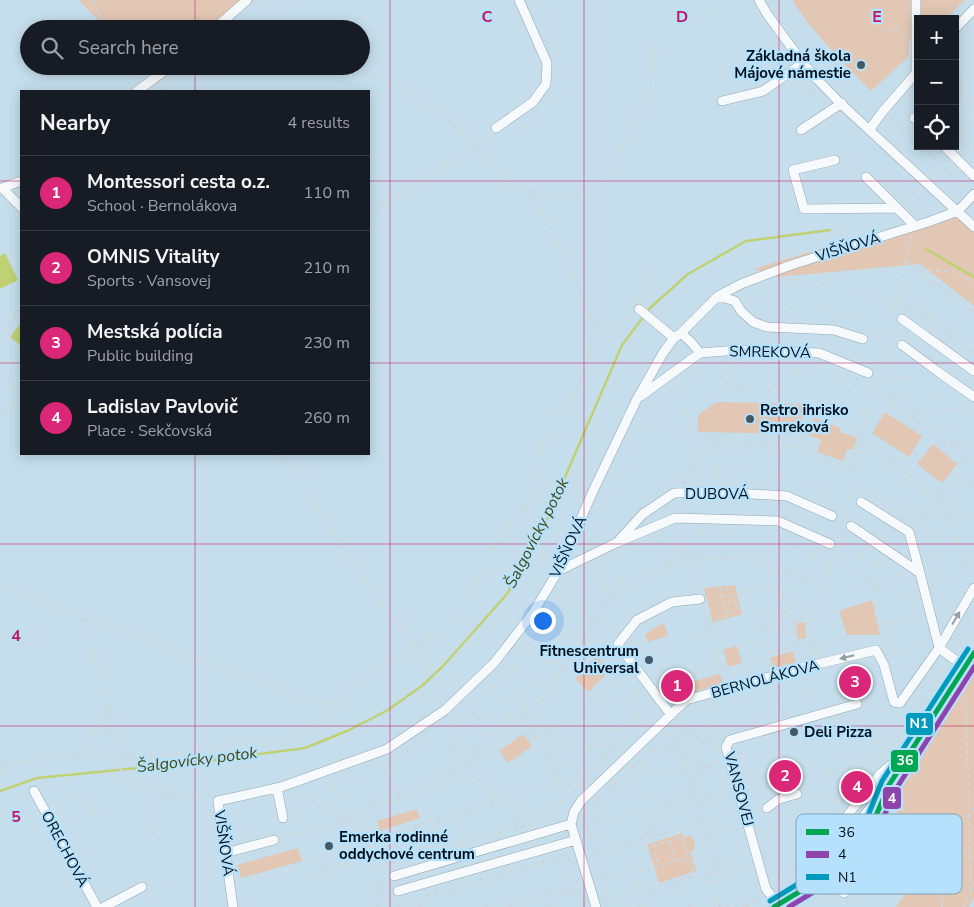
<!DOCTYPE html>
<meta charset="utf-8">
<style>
body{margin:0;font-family:"Nunito Sans",sans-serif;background:#20242c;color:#f1f3f6}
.controls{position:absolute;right:15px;top:15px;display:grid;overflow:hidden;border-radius:0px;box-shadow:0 2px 12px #0003}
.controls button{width:45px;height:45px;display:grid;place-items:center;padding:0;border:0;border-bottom:1px solid #363941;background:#171b24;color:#f1f3f6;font:25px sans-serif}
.you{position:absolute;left:542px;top:620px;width:18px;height:18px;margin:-12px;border:4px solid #fff;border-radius:50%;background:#1a73e8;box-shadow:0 0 0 8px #1a73e833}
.badge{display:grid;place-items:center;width:32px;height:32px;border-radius:50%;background:#db2777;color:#fff;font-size:16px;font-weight:700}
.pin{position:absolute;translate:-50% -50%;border:2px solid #fff;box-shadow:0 1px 5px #0006}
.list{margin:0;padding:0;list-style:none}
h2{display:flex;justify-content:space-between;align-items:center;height:65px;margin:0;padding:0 20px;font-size:21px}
h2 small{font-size:16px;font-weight:400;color:#9ea1a6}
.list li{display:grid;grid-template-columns:32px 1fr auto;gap:15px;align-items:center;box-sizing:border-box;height:75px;padding:0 20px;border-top:1px solid #363941}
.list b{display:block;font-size:19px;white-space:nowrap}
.list p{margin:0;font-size:16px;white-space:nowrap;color:#9ea1a6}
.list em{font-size:16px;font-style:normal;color:#9ea1a6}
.icon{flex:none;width:28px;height:28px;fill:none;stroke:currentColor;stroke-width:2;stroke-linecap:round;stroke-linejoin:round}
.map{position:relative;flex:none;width:974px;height:907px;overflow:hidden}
.search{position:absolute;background:#171b24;box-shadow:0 2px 12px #0003;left:20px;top:20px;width:350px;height:55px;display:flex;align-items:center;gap:12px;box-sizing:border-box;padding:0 18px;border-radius:28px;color:#9ea1a6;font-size:19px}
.panel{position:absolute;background:#171b24;box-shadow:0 2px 12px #0003;left:20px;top:90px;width:350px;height:365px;border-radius:0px}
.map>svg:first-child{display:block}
</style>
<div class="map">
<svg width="974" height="907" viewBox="0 0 974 907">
<rect width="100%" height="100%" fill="#c6deec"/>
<path fill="#e1c7b4" d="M 79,0 L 254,0 L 221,29 L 106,29 Z
M 792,0 L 965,0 L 945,19 L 918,19 L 918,40 L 909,41 L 909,56 L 871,91 L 840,60 L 807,22 Z
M 140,66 L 178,66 L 157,84 Z
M 958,207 L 974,222 L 974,306 L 920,264 L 777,277 L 754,269 L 842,242 L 915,227 Z
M 717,402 L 803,404 L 802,434 L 698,432 L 698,415 Z
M 885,412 L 922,436 L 909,457 L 872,433 Z
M 814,418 L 841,428 L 840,432 L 857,438 L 853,450 L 847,449 L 843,461 L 817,452 L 821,440 L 808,435 Z
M 933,444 L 957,464 L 942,483 L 917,464 Z
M 735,585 L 742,614 L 713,623 L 704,588 Z
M 872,600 L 880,635 L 847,635 L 839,611 Z
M 805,622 L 806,638 L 798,639 L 796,623 Z
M 664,623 L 668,636 L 647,642 L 645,635 L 654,628 Z
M 737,646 L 742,663 L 728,667 L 723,650 Z
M 974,650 L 974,898 L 969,907 L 896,907 L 936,852 L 881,796 Z
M 793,651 L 796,662 L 773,668 L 770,658 Z
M 596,656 L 610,670 L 589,692 L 575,679 Z
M 720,674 L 723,683 L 693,692 L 690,682 Z
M 523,734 L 532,746 L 508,763 L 499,751 Z
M 417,809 L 420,818 L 380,831 L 377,821 Z
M 683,833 L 685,839 L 687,836 L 690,836 L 693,838 L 695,848 L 693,851 L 690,851 L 696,871 L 659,883 L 647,844 Z
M 298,848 L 302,861 L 241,878 L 237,865 Z"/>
<path fill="#c0d174" d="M 5,253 L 18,280 L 0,289 L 0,256 Z
M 21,323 L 21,346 L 10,337 Z"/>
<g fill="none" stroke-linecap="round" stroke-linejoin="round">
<path stroke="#c0d174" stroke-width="2.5" d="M 926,249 L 974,277
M 0,791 L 37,778 L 199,762 L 305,748 L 347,731 L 388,710 L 423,685 L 443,666 L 507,594 L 543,528 L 622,345 L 651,307 L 688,274 L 746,241 L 830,230"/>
<g stroke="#90a5b1" stroke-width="10">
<path id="minor" d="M 759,0 L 767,14 L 803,63 L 817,79 L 839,102 L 974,227
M 214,29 L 247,0
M 955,29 L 974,9
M 916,74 L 916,0
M 137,91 L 171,66
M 722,101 L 763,91 L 803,63
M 914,118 L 918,121
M 496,128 L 533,102 L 546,84 L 547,63 L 519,0
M 870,129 L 883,111 L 918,71
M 801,130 L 842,103
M 944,146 L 974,176
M 835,160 L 793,170 L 804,209 L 897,208
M 866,177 L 915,226
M 21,207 L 2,188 L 21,181
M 718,296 L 735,301 L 741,311 L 753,322 L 767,327 L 834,330 L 863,339
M 639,309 L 674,338
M 902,319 L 974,371
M 681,333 L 691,342 L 700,353
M 902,345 L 937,371 L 974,397
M 641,396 L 700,353 L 738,350 L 819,353 L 868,373
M 861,502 L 909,532 L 920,573 L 939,648 L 965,667
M 851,526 L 920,573
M 620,539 L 643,514 L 674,493 L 716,492 L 787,496 L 832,516
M 558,571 L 616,543 L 675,518 L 778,521 L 830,544
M 671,715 L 618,644 L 637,620 L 672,602 L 700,599
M 277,788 L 283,818
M 34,791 L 97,907
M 767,808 L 779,799 L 797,794
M 832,849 L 847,816 L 880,774 L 909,750
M 225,853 L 274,840
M 865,864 L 871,858
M 394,876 L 571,824
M 398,891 L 576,840
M 798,892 L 839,868 L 867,837 L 885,795
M 844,893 L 841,889 L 859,871
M 778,904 L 766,889 L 726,747 L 730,740 L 857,704
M 104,907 L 142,887
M 233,907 L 218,801 L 281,787 L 387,749 L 445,710 L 494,663 L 533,613 L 558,571 L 594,489 L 637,399 L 663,353 L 674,338 L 681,333 L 718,296 L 741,284 L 791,265 L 928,222 L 958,211 L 974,194
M 596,907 L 571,824 L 574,812 L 581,801 L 686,700 L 801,668 L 876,650 L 884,665 L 894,702 L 900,703 L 939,648 L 974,588
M 774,907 L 828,859 L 889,785 L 974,653"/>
</g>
<path stroke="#ced6db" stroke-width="2" stroke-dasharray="4 4" stroke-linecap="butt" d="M 92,0 L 103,22 L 108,29
M 275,0 L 290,25 L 296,29
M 887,30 L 899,31 L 905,37 L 908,37
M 955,42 L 960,37
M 806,51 L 816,43
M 955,51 L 959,55
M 969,64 L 974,69
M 359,66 L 443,116 L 476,146 L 493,170 L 508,186 L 547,196 L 567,197 L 590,188 L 609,171 L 628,134 L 633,120 L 650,88 L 656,43 L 656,21
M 974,69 L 956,88 L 974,105
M 956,78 L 961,83
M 162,91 L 163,84
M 908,94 L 918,102
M 808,97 L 815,89
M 958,105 L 965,98
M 890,117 L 918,143
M 974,120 L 974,119
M 955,136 L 972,152 L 974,150
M 957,138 L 964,130
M 921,146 L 966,189
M 928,174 L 938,163
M 369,213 L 490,137 L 491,135
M 916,216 L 919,189
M 906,261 L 974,312
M 920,271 L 952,271 L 974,283
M 785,286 L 786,279 L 797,280
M 927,286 L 932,280
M 818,289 L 818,280
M 858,296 L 861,287
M 638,300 L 637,299 L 649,285 L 640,276 L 654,262
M 944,301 L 950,294
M 895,302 L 911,309 L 974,355
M 878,305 L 881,297
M 816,309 L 817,303
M 911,309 L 918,299
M 21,310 L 6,328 L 5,351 L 8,372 L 12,389 L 21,398
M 786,315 L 786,302
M 850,315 L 853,310
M 963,315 L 969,308
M 926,321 L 934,311
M 833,322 L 835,310
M 868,322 L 870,317
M 595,327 C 608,331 609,327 620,321 C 623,319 628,318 632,316
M 947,336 L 955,326
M 970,352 L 974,347
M 724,360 L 722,381 L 723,385 L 726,386 L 742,387
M 741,369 L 741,360
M 771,371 L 771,361
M 877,371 L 912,235
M 799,372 L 800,360
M 693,373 L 699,380
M 904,379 L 910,372
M 834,380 L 838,371
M 853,388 L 857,378
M 872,389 L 960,451 L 974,491
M 671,390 L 677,398
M 770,392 L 770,384
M 707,394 L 712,400
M 742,394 L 742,383
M 798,394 L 799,386
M 928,395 L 933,387
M 888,400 L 896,390
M 655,403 L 662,414 L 663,436
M 845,409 L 848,402
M 684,410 L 689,417
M 950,411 L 956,402
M 0,417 L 21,399
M 913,417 L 920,407
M 822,421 L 830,396
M 965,422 L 972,413
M 678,425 L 684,433 L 698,424
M 934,432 L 940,423
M 802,434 L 803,450
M 714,441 L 715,432
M 861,444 L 944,499 L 970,581
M 935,444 L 948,443
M 950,444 L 956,434
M 953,444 C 961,446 968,445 974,439
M 934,445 L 940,437
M 766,446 L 767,434
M 277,454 L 293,467 L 345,553 L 432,671 L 450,692
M 745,455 L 746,445
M 775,456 L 776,446
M 957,464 L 974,458
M 825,466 L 828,459
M 886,467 C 894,457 914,456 926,454
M 689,473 L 690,462 L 698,432 L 719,444 L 719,453
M 689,476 L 698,456 L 707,446 L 721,443 L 797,447 L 855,469
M 717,480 L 717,467
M 746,481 L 747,469
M 775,481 L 776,470
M 670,483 L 684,473
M 908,483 L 912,478
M 684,485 L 684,473
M 805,489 L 810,477
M 864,493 L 874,479
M 823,496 L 828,484
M 940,496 C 948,488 956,482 953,469
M 924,497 L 930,490
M 888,508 L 898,496
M 683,510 L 683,500
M 948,513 L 974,520
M 904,518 L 913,507
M 914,525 L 942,498
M 676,526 L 681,552 L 676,562
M 920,532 L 931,529
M 654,535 L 659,544
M 700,536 L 700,527
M 728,537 L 729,528
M 757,539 L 757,530
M 837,539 L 849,496 L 875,378
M 628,547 L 632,557
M 794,549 L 798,540
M 681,552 L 688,557 L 698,591
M 612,555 L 616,564
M 665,557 L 669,566
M 814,557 L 818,548
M 860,557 L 867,548
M 699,558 L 700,550
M 727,559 L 728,552
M 756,560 L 757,553
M 929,561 L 939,557
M 592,564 C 595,578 605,584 612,595
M 875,567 L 882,559
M 959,568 L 965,566
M 639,571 L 643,578
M 784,573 L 788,564
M 844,578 L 850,569
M 622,579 L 625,586
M 935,579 L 945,576
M 566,580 L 587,592
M 802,581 L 806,571
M 865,581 L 878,590 L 902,572
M 0,587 L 44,604 L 60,608 L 104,629 L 126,633 L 308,701 L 319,704 L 333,703
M 859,589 L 865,580
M 556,597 L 576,608
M 721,597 L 727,591 L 726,588 L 724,587 L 720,590 L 727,616
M 900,600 L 917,594
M 599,602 L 605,605
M 703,607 L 724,679
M 874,607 L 884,604
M 779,615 L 782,623 L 761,630 L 758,621 L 786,612
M 588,617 L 596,622
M 81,618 C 91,645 99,672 106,700 C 110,715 107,735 118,748 C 124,754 134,756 142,758
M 905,618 L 922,613
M 541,619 L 561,631
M 597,620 L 609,626 L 615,632
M 793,622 L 809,615
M 708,623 L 725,617 L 738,606 L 739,602 L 730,603 L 728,599 C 743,594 766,581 781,591 L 787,609 L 786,612 L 793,622 L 797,645 L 766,654 L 770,669
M 782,623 L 785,632 L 794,630
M 878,626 L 890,622
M 701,632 L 701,634 L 710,631
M 711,634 L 724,630
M 572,638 L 580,644
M 526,643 L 545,655
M 798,643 L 806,645 L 815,643
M 913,646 L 928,642
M 846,648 L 855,635
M 953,649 L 974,614
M 888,654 L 900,650
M 817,655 L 809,615 L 820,599 L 825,586 L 833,553
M 809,657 L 815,643
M 556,662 L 562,667
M 507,664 L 529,678
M 565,665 L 579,674
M 496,676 L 520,698 L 526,707 L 525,718
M 686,676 L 720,666
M 803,677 L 812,709
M 488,685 L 503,704
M 541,685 L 547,690
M 965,686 L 969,813 L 970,892
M 670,689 L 669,690 L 670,698
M 587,695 L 601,704 L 605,703
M 727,697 L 729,704
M 634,702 L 638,688
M 783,703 L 786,715
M 702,704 L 704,711
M 467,706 L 480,720
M 756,711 L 759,723
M 510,715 L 516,724
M 452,719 L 463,732
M 729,719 L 732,730
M 519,722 L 526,723 L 531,728 L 547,758 L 558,787
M 677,722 L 685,730 L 715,745
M 446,724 L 451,744 L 455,751 L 459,757 L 465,760 L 481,785 L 501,801
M 100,728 L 107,729 L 110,731
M 531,728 L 558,728 L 571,726 L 592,728 L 605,731 L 640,725 L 634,702 L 626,704
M 816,732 L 856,719
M 488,733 L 493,739
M 551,735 L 565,747 L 569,746
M 676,738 L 674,729 L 648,753 L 713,736
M 424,739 L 430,753
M 527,740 L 554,731
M 828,740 L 838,737
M 601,744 L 605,759
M 683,744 L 727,784
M 472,745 L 477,751
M 589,746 L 608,742 L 616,747
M 407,749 L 413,762
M 664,749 L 690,759 L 702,767
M 717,750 L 710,727 L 676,738 L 718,873 L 749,865
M 742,753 L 738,754 L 750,796
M 74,754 L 80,750 L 93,732 L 102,725 L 105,719 L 106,707
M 847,757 L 851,781
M 477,758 L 490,753 L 501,753
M 884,758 L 939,679 L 945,664
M 118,761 C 120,767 122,773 127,778 C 136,785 160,791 172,795
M 548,761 L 560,743
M 638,763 L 653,771 L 656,771
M 0,764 L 11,764 L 74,754 L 118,760 L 145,758 L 184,753 L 230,744 L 293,735 L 310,727 L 362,674 L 406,654 L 416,648 L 445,626 L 464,605 L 488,558 L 510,523 L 528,503 L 534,487 L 541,445 L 547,430 L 576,393 L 585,373 L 592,345 L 593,327 L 595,327 L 581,295 L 571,276 L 570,269 L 555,238 L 529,191
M 381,764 L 386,775
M 437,767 L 442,777
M 0,772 L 11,764
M 449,772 L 451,754 L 450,744
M 577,772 L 594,767
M 355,774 L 361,787
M 553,774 L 564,758
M 679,774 L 720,762
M 827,774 L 838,770
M 420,775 L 425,786
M 457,779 L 477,758 L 475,753
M 851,782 L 871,752
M 333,783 L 347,819 L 360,837 L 367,840 L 384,896 L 398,902 L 399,907
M 507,784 L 525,788 L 527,787
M 899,784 L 903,797 L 904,818 L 921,822 L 942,818 L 966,816
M 395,785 L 400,796
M 611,788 C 634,797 650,801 675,801
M 549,789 L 581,781
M 67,793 L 76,797 L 96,813
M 290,793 L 308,798 L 336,816 L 344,818
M 680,796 L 721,793 L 730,796
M 809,797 C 813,796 818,796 822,797 C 831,798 838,803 847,799
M 369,798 L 373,807
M 492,804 L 494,811
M 594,804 L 607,817 L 611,816
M 698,808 L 700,804 L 709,795
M 464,812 L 466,820
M 585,812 L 648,753
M 724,813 L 734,810
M 838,813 C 841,798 859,778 871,770
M 639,814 L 649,831 L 654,836 L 656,845 L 682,837 L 694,876
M 583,815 L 595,854 L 641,840 L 707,766
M 631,816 L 673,804
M 904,818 L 906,828
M 702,819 L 711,817
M 437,820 L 440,827
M 516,821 L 549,813
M 882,825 L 891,815 L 918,841 L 974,859
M 587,830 C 594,825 596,818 602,812
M 398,831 L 400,839
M 729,832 L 739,829
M 879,834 L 883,828 L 881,827
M 155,836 C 153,828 148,818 151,808 C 156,790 192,796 207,796 L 211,798
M 282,837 L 347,819 L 437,781 L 493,739 L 534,712 L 563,667 L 597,620 L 612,596 L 625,586 L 688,557 L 756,560 L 768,564 L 802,581 L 825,586
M 367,840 L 510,798 L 517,828 L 542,821 L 639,726 L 656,716
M 641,840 L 701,822
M 708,840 L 716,837
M 670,842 L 675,861
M 631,843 L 644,890 L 717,870
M 656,845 L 653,846 L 659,866
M 734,851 L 745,848
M 908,852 L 918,841
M 595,854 L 608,907
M 806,854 L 813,861
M 558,857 L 567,890
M 692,858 L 699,861 L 716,866
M 323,860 L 326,870
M 714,860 L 722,858
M 543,862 L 545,870
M 375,867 L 517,828
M 524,867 L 527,876
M 629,870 L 638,867
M 639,872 L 687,858
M 709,872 L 713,884
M 314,874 L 372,856
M 499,875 L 501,883
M 481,880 L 483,888
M 602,880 L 616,876
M 677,881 L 681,893
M 634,883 L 642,881
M 827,886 C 824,893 827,899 832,904
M 775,887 L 810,858 L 825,841
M 455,888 L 457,895
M 550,888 L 552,894
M 652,890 L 654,900
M 636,892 L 644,890
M 436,893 L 438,900
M 531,893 L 533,900
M 560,893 L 566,894 L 572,892 L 582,900
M 896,893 L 937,847 L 974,809
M 717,897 L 720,906
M 506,900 L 508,907
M 607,900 L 622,896
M 845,901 L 850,907
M 486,905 L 487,907
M 689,905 L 690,907
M 377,907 C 383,901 378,892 376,885 L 380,883
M 419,907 L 419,898 L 568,854 L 585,907
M 508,907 L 578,887
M 549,907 L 556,894
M 639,907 L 652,889
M 718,907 L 726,905 L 748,905
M 744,907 L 759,894
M 746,907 L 761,897
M 942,907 L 944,849
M 963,907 L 974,884"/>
<use href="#minor" stroke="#f6fafc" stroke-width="9"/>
<g stroke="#b6e1fc" stroke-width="9">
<path id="bus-1" d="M 774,907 L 839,868 L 867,837 L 889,785 L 974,653"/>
</g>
<g stroke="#b6e1fc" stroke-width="9">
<path id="bus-2" d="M 789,907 L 843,874 L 873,841 L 896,789 L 974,667"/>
</g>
<g stroke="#b6e1fc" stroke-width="9">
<path id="bus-3" d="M 770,901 L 834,862 L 861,833 L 882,781 L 968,649"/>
</g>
<use href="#bus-1" stroke="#00a651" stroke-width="5"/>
<use href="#bus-2" stroke="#8e44ad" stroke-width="5"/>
<use href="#bus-3" stroke="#009abc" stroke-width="5"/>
</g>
<defs><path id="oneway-solid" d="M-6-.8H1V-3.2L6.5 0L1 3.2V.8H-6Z" transform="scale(1.25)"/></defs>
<g fill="#949da2">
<use href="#oneway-solid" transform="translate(956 618) rotate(-59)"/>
<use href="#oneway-solid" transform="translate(847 657) rotate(166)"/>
</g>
<path fill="none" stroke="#c2185b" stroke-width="1" stroke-opacity="0.55" d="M 195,0 L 195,29M 390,0 L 390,907M 584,0 L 584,907M 779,0 L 779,907M 195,66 L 195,91M 0,181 L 21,181M 369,181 L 974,181M 0,363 L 21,363M 369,363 L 974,363M 195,454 L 195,907M 0,544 L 974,544M 0,726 L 974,726"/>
<g fill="#455965" stroke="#b6e1fc" stroke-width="2">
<circle cx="861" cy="65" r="5"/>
<circle cx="750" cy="419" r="5"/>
<circle cx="649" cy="660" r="5"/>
<circle cx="794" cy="732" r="5"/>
<circle cx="329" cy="846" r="5"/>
</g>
<g text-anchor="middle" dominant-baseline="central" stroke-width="4.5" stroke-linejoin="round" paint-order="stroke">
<g font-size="15" font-weight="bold" fill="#00111c" stroke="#b6e1fc" text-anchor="start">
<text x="851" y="56" text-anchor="end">Základná škola<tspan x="851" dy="17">Májové námestie</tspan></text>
<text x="760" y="410">Retro ihrisko<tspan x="760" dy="17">Smreková</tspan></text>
<text x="639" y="651" text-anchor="end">Fitnescentrum<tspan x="639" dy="17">Universal</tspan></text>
<text x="804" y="732">Deli Pizza</text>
<text x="339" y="837">Emerka rodinné<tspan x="339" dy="17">oddychové centrum</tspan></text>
</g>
<g font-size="15" fill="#00111c" stroke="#b6e1fc">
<text transform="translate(848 247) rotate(-17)">VIŠŇOVÁ</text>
<text transform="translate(770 352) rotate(1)">SMREKOVÁ</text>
<text x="717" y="494">DUBOVÁ</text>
<text transform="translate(568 547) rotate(-65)">VIŠŇOVÁ</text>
<text transform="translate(765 679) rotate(-15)">BERNOLÁKOVA</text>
<text transform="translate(739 789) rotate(75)">VANSOVEJ</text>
<text transform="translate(224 843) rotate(82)">VIŠŇOVÁ</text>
<text transform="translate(65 849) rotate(62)">ORECHOVÁ</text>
</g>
<g font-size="16" font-style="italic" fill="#434912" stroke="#b6e1fc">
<text transform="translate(537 533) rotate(-63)">Šalgovícky potok</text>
<text transform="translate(197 760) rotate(-7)">Šalgovícky potok</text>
</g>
</g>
<rect x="796" y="814" width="166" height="80" rx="8" fill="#b6e1fc" stroke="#7fa3b9" stroke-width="1"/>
<rect x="806" y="829" width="23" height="6" fill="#00a651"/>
<rect x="806" y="851" width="23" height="7" fill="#8e44ad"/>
<rect x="806" y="874" width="23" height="6" fill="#009abc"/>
<g font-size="14" fill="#00111c">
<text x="838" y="837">36</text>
<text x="838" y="859">4</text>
<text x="838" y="882">N1</text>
</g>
<g font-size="16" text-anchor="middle" font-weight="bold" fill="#c2185b" stroke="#b6e1fc" stroke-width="4.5" stroke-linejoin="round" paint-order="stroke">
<text x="487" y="22">C</text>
<text x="682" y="22">D</text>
<text x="877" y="22">E</text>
<text x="16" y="641">4</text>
<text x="16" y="822">5</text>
</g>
<g stroke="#b6e1fc" stroke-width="2">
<rect x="905" y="712" width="29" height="24" rx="5" fill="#009abc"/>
<rect x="890" y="749" width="29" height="24" rx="5" fill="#00a651"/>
<rect x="882" y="786" width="20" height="24" rx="5" fill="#8e44ad"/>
</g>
<g font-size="14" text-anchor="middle" font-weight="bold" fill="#fff">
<text x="919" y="728">N1</text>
<text x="905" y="765">36</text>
<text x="892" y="803">4</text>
</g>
</svg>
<div class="controls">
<button>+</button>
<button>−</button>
<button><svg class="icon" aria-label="locate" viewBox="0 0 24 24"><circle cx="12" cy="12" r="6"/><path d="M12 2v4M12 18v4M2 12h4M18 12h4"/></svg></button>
</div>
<div class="you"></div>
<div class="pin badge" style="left:677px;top:686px">1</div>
<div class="pin badge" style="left:785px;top:776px">2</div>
<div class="pin badge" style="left:855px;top:682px">3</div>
<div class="pin badge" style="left:857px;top:787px">4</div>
<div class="search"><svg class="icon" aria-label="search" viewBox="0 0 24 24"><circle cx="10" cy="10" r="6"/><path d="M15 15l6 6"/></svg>Search here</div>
<section class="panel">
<h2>Nearby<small>4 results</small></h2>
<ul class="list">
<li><span class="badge">1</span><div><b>Montessori cesta o.z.</b><p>School · Bernolákova</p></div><em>110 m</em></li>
<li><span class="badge">2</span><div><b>OMNIS Vitality</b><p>Sports · Vansovej</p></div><em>210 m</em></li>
<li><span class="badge">3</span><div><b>Mestská polícia</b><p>Public building</p></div><em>230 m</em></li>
<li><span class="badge">4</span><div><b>Ladislav Pavlovič</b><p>Place · Sekčovská</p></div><em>260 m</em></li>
</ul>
</section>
</div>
